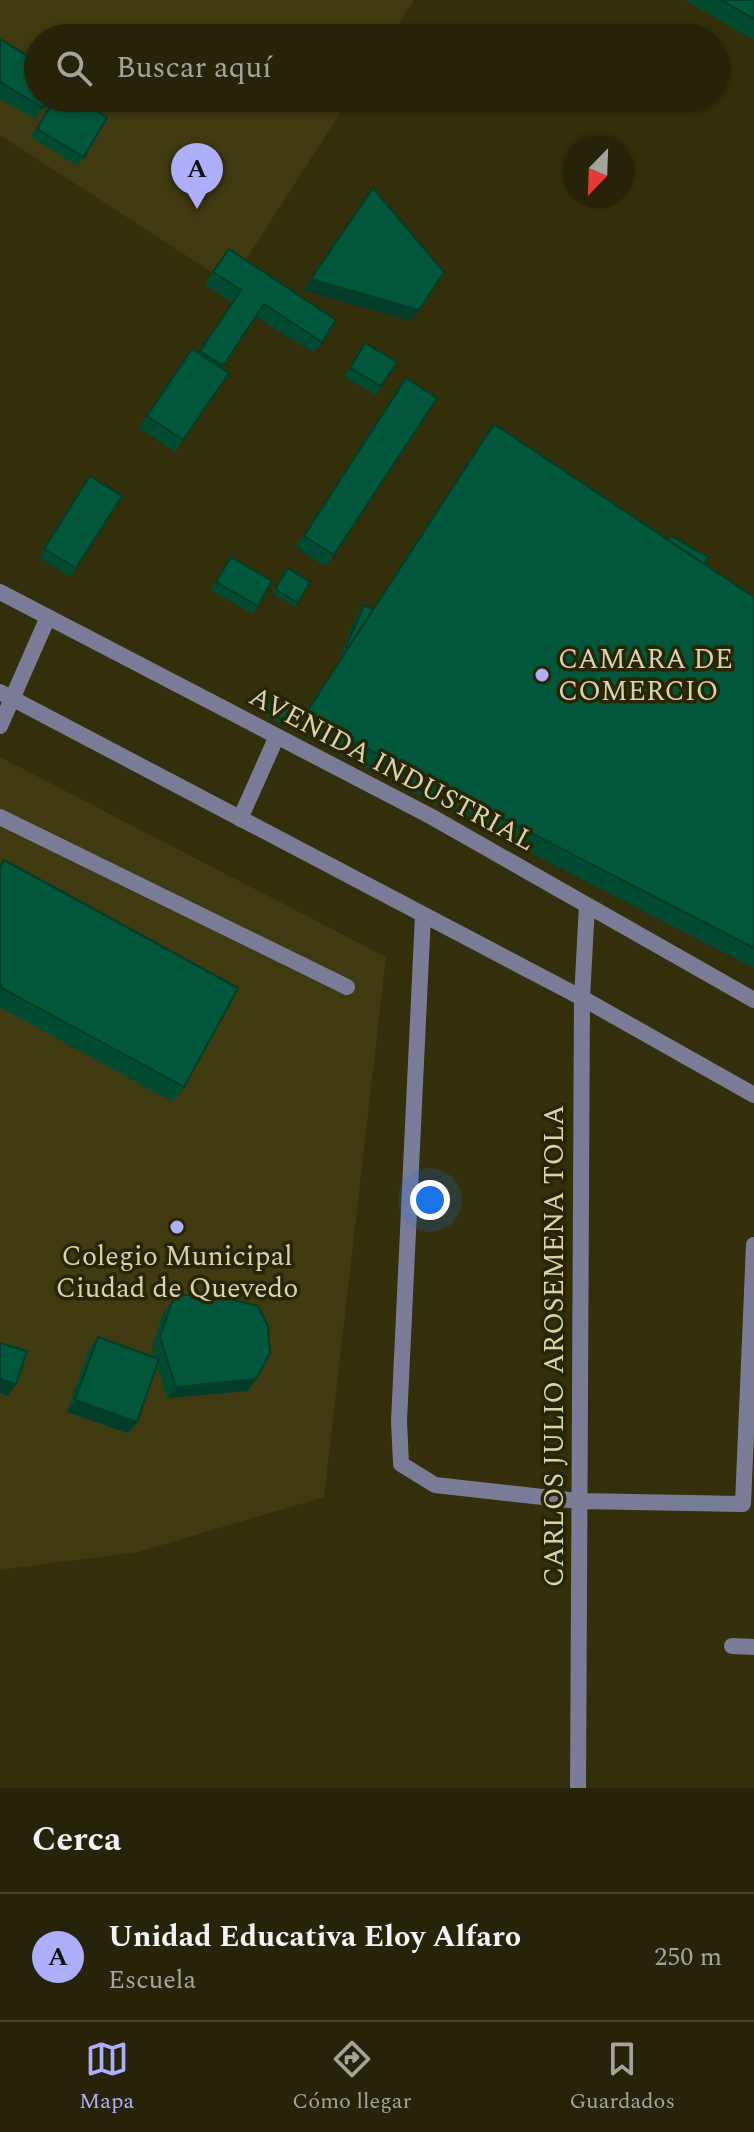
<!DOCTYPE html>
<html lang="es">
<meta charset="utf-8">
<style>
body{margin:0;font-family:Spectral,serif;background:#322f16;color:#f1f3f6}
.compass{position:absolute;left:562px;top:136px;width:72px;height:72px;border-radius:50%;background:#262308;box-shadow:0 2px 6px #0004;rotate:203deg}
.you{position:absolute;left:430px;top:1200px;width:28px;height:28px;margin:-20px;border:6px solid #fff;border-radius:50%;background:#1a73e8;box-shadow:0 0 0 12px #1a73e833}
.badge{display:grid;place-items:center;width:52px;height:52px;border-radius:50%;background:#adaffb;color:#111;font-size:26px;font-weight:700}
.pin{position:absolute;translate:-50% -66px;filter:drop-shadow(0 2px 4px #0008)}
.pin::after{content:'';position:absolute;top:42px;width:28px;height:24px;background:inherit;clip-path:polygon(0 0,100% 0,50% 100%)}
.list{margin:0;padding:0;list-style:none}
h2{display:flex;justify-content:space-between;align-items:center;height:104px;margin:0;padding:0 32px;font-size:34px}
h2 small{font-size:26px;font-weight:400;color:#a4a49c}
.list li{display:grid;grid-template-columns:52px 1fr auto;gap:24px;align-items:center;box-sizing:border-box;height:128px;padding:0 32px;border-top:2px solid #424029}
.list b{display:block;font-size:30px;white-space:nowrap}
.list p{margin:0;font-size:26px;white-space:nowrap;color:#a4a49c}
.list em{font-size:26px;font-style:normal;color:#a4a49c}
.icon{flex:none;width:44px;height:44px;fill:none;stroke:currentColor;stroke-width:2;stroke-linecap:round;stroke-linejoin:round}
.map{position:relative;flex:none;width:754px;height:1788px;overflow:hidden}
.search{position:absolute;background:#262308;box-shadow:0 2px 6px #0004;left:24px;right:24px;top:24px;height:88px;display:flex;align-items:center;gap:20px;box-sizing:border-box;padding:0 28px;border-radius:44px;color:#a4a49c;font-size:30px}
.sheet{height:232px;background:#262308}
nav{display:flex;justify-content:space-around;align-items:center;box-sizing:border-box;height:112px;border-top:2px solid #424029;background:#262308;font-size:22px;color:#a4a49c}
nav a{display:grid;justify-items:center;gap:4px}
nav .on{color:#adaffb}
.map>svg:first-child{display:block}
</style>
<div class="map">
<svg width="754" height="1788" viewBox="0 0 754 1788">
<rect width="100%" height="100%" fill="#332f0a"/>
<path fill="#3f3a10" d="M 0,0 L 414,0 L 389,38 L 38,38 L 38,98 L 350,98 L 230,284 L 0,135 Z
M 0,757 L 386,957 L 324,1497 L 138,1552 L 0,1570 Z"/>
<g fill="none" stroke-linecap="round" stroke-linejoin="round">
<path stroke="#7a7b96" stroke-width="16" d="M 0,726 L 12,699
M 0,817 L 347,987"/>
<path stroke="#7a7b96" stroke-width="16" d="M 0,592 L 432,817 L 754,1000
M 0,692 L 582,998 L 754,1095
M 12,699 L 48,617
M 240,819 L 277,736
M 423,915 L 399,1421 L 401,1464 L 435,1485 L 578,1501 L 743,1504 L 754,1245
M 732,1646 L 754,1647
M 578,1788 L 582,998 L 587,905"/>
</g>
<path fill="#014b33" d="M 685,0 L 754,0 L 754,40 Z
M 0,39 L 43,108 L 35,119 L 0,99 Z
M 54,98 L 75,98 L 84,157 L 78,166 L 31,137 Z
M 229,249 L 322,342 L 314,353 L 256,316 L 222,369 L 229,373 L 175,452 L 139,428 L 192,349 L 198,354 L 232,302 L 205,284 Z
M 365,343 L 381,386 L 376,395 L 344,376 Z
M 398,390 L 334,555 L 326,567 L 296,547 Z
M 494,424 L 754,597 L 754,968 L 262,714 L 271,698 L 298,725 L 343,656 L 341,655 L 358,613 L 364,605 L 373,609 Z
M 84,484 L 76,568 L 70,577 L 39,557 Z
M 231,557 L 258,606 L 252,614 L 211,590 Z
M 288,568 L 310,582 L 295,607 L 272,593 Z
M 4,860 L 184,1087 L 173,1102 L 0,1007 L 0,866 Z
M 177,1295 L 248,1391 L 167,1398 L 157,1365 L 137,1422 L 128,1433 L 67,1412 L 89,1349 L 98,1337 L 154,1357 L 152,1349 L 163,1313 Z"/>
<path fill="#013d29" d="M 311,279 L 419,310 L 411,321 L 303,290 Z
M 0,1379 L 16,1384 L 8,1396 L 0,1393 Z
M 256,1379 L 248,1391 L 167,1398 L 176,1387 Z
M 75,1400 L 137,1422 L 128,1433 L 67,1412 Z"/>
<path fill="#01573b" stroke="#013d29" stroke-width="2" d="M 721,0 L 754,0 L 754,19 Z
M 0,39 L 38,62 L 38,98 L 49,98 L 43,108 L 0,82 Z
M 55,98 L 75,98 L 107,117 L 84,157 L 37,129 Z
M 373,188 L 444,272 L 419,310 L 311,279 Z
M 229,249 L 336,320 L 322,342 L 264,304 L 223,366 L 200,351 L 241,290 L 213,272 Z
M 365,343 L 397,362 L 381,386 L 350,368 Z
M 192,349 L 229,373 L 183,440 L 147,416 Z
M 406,378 L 437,398 L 334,555 L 304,536 Z
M 494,424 L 754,597 L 754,948 L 304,716 Z
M 90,476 L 122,496 L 76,568 L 44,549 Z
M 671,536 L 708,557 L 704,564 L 668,540 Z
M 231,557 L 272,581 L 258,606 L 216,582 Z
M 288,568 L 310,582 L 298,603 L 275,589 Z
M 364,605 L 373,609 L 348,648 L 346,647 Z
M 274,693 L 306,710 L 297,727 L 265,710 Z
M 4,860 L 238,988 L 184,1087 L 0,987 L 0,867 Z
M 177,1295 L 213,1295 L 258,1306 L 268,1326 L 270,1353 L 256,1379 L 176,1387 L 160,1337 L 172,1302 Z
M 98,1337 L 159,1359 L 137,1422 L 75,1400 Z
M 0,1343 L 27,1351 L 16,1384 L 0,1379 Z"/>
<g fill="#adaffb" stroke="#292501" stroke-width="3">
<circle cx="542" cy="675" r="8"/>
<circle cx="177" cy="1227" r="8"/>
</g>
<g text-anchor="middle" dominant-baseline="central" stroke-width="7" stroke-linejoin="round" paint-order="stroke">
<g font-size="28" fill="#d6d3b2" stroke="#292501" text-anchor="start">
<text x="558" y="659">CAMARA DE<tspan x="558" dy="32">COMERCIO</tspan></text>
<text x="177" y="1256" text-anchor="middle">Colegio Municipal<tspan x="177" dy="32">Ciudad de Quevedo</tspan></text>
</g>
<g font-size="28" fill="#d6d3b2" stroke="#292501">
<text transform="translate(392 769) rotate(28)">AVENIDA INDUSTRIAL</text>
<text transform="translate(554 1346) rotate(-90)">CARLOS JULIO AROSEMENA TOLA</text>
</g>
</g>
</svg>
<svg class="compass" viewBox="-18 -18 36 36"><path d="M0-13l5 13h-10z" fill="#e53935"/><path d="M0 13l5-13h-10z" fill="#a4a49c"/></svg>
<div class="you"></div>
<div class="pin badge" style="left:197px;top:209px">A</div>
<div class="search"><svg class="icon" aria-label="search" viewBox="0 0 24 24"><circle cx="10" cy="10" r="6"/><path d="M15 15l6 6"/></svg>Buscar aquí</div>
</div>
<section class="sheet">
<h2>Cerca<small></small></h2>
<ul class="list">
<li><span class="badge">A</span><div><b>Unidad Educativa Eloy Alfaro</b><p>Escuela</p></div><em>250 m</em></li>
</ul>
</section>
<nav>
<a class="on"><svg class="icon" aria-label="map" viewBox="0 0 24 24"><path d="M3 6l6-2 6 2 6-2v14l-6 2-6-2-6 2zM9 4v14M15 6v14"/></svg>Mapa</a>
<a><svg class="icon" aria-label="directions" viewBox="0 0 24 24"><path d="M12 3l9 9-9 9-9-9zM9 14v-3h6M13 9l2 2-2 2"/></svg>Cómo llegar</a>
<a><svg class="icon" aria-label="saved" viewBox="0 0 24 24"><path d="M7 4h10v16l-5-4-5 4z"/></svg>Guardados</a>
</nav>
